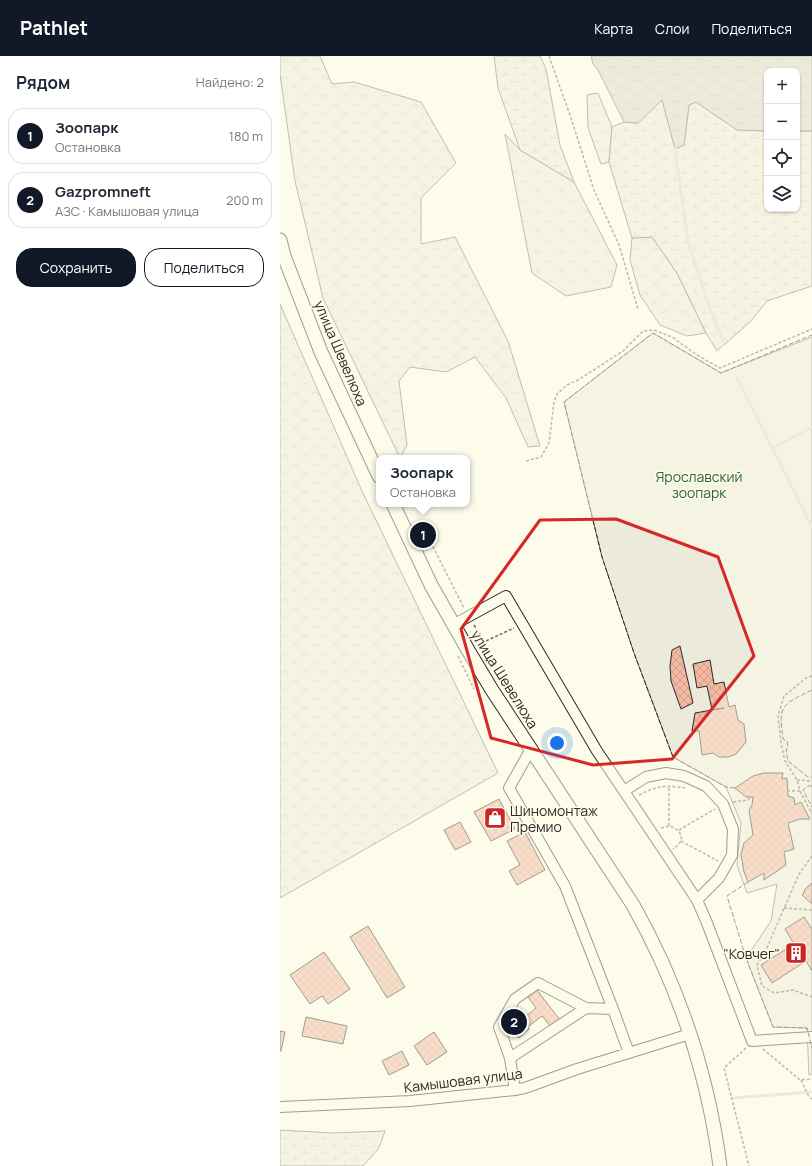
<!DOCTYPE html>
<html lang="ru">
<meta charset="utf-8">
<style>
body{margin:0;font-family:Manrope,sans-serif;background:#f2f2f3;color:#1f2937}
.controls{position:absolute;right:12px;top:12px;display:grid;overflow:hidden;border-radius:8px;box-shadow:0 1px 3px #0004}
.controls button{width:36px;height:36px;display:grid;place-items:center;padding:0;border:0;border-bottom:1px solid #e0e1e3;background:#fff;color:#1f2937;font:20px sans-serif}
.you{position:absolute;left:277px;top:687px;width:14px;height:14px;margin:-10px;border:3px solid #fff;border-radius:50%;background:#1a73e8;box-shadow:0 0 0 6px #1a73e833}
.badge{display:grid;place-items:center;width:26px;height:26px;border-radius:50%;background:#111827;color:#fff;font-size:13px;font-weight:700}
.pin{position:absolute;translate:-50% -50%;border:2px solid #fff;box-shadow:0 1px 4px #0006}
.popup{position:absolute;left:96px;top:399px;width:94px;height:52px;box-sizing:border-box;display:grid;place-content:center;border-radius:8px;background:#fff;filter:drop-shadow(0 1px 3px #0005);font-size:13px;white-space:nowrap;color:#747a83}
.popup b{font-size:15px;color:#1f2937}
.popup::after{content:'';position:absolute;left:50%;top:100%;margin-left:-8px;border:8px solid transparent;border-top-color:#fff}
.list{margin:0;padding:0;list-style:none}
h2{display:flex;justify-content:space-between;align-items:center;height:52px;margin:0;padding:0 16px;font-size:17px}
h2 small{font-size:13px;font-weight:400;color:#747a83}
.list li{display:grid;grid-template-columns:26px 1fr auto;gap:12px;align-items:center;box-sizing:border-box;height:56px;margin:0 8px 8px;padding:0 8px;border:1px solid #e0e1e3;border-radius:16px}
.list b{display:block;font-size:15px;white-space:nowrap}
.list p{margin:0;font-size:13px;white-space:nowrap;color:#747a83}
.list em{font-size:13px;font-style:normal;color:#747a83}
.actions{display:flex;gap:8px;padding:12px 16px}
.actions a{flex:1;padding:9px 0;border:1px solid #111827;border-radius:16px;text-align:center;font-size:14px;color:#111827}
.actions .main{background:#111827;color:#fff}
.icon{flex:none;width:22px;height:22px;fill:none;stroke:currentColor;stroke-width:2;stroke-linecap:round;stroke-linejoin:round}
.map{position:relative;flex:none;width:532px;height:1110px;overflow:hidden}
header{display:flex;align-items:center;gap:24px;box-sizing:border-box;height:56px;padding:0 20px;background:#111827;color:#fff}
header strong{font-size:19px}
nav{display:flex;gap:22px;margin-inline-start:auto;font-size:14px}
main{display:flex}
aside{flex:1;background:#fff}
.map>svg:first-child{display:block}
</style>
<header>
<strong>Pathlet</strong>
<nav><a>Карта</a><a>Слои</a><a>Поделиться</a></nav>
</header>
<main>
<aside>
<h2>Рядом<small>Найдено: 2</small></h2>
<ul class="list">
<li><span class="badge">1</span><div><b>Зоопарк</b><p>Остановка</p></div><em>180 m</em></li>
<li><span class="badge">2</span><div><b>Gazpromneft</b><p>АЗС · Камышовая улица</p></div><em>200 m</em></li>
</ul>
<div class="actions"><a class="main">Сохранить</a><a>Поделиться</a></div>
</aside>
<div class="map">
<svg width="532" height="1110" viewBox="0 0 532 1110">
<defs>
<pattern id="grass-tufts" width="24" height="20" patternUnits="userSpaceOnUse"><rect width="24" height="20" fill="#ecebdb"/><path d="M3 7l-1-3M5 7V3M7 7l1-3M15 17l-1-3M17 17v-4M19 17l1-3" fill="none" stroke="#cbcabc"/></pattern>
<pattern id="forest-crowns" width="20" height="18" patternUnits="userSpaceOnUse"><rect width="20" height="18" fill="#ecebdb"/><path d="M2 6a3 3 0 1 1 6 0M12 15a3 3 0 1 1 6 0" fill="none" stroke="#cbcabc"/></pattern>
<pattern id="wetland-marsh" width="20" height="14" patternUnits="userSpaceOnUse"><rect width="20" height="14" fill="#ecebdb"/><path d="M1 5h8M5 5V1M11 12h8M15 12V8" fill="none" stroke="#cbcabc"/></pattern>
<pattern id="water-ripples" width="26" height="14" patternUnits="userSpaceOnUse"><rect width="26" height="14" fill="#d8d7c9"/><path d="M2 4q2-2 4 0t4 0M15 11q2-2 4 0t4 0" fill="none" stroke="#bab9ad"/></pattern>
<pattern id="building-cross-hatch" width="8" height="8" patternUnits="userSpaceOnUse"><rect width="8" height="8" fill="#f2b8a0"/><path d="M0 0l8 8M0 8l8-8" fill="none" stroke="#d09e8a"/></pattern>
</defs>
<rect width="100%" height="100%" fill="#fdfbea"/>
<path fill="url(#grass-tufts)" stroke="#74746e" d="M 225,78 L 240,94 L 294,126 L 337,209 L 331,231 L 286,240 L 252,217 Z"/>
<path fill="url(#forest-crowns)" stroke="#74746e" d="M 0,0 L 40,0 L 52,28 L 74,26 L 141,46 L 176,107 L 141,142 L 141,188 L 175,181 L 228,285 L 260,390 L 248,391 L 226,342 L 195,301 L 166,316 L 130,311 L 119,325 L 127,389 L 120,402 L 43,242 L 15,125 L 0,18 Z
M 318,37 L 332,71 L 329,106 L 321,108 L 308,72 L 307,39 Z
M 372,181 L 397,217 L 426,277 L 407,280 L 380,269 L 360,239 L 350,204 L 352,182 Z
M 0,248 L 82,435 L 218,717 L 0,842 Z"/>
<path fill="url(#wetland-marsh)" stroke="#74746e" d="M 214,0 L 260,0 L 266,13 L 280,89 L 294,126 L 240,94 L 218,32 Z
M 382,43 L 395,93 L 404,89 L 409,49 L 416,46 L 457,74 L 487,75 L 487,153 L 517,153 L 517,75 L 532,75 L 532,230 L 487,245 L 470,266 L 437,295 L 426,277 L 397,217 L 372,181 L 352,182 L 329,106 L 332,71 L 344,66 L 358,67 Z
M 0,1074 L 52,1077 L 105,1075 L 99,1092 L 83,1110 L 0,1110 Z"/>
<path fill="#ecebdb" stroke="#74746e" d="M 373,277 L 441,317 L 532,281 L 532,1018 L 529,1019 L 527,972 L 493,971 L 466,902 L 491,865 L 497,828 L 467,837 L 457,809 L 461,767 L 446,731 L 393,701 L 354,597 L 322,501 L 284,346 Z"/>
<path fill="url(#water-ripples)" stroke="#74746e" d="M 311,0 L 532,0 L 532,75 L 517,75 L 517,15 L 487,15 L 487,75 L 457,74 L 416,46 L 409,49 L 404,89 L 395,93 L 382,44 L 358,67 L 344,66 L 318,14 L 313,8 Z"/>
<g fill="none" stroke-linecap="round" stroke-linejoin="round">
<path stroke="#d8d7c9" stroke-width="3" d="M 395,93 L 408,186 L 431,255 L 442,283
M 457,322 L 532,471
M 492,392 L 532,371
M 452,1042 L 532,1036"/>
</g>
<path fill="url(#building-cross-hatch)" stroke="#2b2b2b" d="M 400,590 L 413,647 L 401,653 L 391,625 L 390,610 L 392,594 Z
M 430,604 L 434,628 L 444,626 L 449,651 L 455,649 L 458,664 L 464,668 L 466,686 L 456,698 L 448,701 L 439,701 L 433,697 L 422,699 L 419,675 L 412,675 L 415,657 L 444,652 L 432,654 L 427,630 L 417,632 L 413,608 Z
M 484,717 L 503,717 L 502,723 L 507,722 L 508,740 L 514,742 L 515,749 L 521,746 L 530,763 L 520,763 L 508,767 L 514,793 L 504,796 L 506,809 L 484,824 L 484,817 L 468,826 L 464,816 L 461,799 L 464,787 L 473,779 L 469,754 L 472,749 L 473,741 L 466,741 L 455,732 L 473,720 Z
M 219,743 L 235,773 L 211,785 L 194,756 Z
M 180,766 L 191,786 L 175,794 L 164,774 Z
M 245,776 L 265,814 L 237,829 L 229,815 L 240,809 L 227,785 Z
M 532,827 L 532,847 L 531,847 L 522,839 L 525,835 L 524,834 Z
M 524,861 L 532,873 L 532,915 L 526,905 L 492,927 L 481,909 L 514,888 L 505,873 Z
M 88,870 L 125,931 L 107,942 L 70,881 Z
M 44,896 L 70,933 L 48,948 L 42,940 L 30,948 L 10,919 Z
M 257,934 L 280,964 L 271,971 L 262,960 L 246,972 L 240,965 L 256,952 L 248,941 Z
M 238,960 L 249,973 L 239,982 L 228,969 Z
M 26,961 L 67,970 L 63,988 L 22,980 Z
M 0,975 L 5,976 L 1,995 L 0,995 Z
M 154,976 L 167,996 L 147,1009 L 134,990 Z
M 122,995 L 129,1009 L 109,1019 L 102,1005 Z"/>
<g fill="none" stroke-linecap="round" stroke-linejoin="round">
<g stroke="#2b2b2b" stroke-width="12">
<path id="minor" d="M 173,569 L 226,540 L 317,695 L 417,844 L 427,867 L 472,985 L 532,981
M 251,693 L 229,732 L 285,830 L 333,953 L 349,997
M 344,735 L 366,721 L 386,717 L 404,720 L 426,730 L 443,748 L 453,773 L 452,799 L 439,822 L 417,844
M 230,1002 L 306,952
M 235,1034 L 230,1002 L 219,971 L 235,943 L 258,927 L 306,952 L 333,953
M 0,1051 L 130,1045 L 235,1034 L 245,1032 L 297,1013 L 410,978"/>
</g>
<g stroke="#2b2b2b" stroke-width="15">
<path id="major" d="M 0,184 L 4,200 L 41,296 L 99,420
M 113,448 L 151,529 L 188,594 L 212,634 L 353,849 C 398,929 428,1019 440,1110"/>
</g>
<path stroke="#6a6964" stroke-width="1.5" stroke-dasharray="3 2" stroke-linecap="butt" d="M 269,0 L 291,62 L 314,134 L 339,189 L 358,253
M 246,405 L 261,401 L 269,387 L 274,346 L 277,338 L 287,329 L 298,324 L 343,295 L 363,275 L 374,274 L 392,281 L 417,299 L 440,312 L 532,273
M 146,477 L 184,552
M 194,569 L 205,586
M 197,589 L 234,572
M 178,600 L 194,633
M 532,620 L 526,622 L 504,640 L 498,660 L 501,687 L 505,705 L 517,724 L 520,735 L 532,758
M 517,724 L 532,725
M 507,735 L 520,735
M 359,739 C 377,730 385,729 405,732
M 453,746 L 468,744 L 470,741
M 389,770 L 389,730
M 381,772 L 389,770 C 403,774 406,785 393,793
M 399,774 L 435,753
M 401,785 L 438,805
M 532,800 L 519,818 L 486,894 L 477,909 L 482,930 L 494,937 L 513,934 L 532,941
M 504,852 L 532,854
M 466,992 L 444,1012 L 469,1110
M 483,993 L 520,1024 L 532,1023
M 521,1024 L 529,1041 L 532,1043"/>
<use href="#minor" stroke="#fdfbea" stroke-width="10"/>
<use href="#major" stroke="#fdfbea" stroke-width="13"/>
<path stroke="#2b2b2b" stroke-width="1" stroke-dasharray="5 2" stroke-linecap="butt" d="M 532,634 C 502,649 498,648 503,683 L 507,685 L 508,691 L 506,694 L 508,705 L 528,721 L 532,721
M 532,730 L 528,730 L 523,734 L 532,751
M 455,732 L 446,731 L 393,701 L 354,597 L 322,501 L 284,346 L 373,277 L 441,317 L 532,279
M 468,826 L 447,840 L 466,902 L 493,971 L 527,972 L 532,992"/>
</g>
<path d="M0 0H532V1110H0ZM 336,463 L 438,501 L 474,600 L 392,703 L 313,709 L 211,682 L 181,573 L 260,464 Z" fill="#fdfbea" fill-opacity=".55" fill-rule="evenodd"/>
<path fill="none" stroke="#d62828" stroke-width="3" stroke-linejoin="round" d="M 336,463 L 438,501 L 474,600 L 392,703 L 313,709 L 211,682 L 181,573 L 260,464 Z"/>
<defs>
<g id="shop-square" transform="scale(1.15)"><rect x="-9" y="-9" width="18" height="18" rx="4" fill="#c62828" stroke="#fdfbea"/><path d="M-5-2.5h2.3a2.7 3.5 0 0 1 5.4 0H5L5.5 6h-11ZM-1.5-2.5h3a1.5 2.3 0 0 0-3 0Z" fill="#fff"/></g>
<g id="building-square" transform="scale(1.15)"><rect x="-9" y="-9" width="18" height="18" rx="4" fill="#c62828" stroke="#fdfbea"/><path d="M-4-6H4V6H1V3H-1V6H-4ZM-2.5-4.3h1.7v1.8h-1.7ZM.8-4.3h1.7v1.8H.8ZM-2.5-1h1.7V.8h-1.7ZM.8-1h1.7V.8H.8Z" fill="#fff"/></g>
</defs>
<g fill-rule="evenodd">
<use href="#shop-square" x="215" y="762"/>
<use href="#building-square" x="516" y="897"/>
</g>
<g text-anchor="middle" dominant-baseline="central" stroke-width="3" stroke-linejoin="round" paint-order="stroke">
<g font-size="14" fill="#2b2b2b" stroke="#fdfbea">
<text transform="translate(61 297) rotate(67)">улица Шевелюха</text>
<text transform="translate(225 623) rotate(58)">улица Шевелюха</text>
<text transform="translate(183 1024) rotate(-7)">Камышовая улица</text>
</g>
<g font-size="14" fill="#34623c" stroke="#fdfbea">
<text x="419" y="420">Ярославский<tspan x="419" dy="16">зоопарк</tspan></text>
</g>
<g font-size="14" fill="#2b2b2b" stroke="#fdfbea" text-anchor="start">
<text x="230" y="754">Шиномонтаж<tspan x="230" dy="16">Премио</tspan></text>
<text x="500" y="897" text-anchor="end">"Ковчег"</text>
</g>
</g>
</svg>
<div class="controls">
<button>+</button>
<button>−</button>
<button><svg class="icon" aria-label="locate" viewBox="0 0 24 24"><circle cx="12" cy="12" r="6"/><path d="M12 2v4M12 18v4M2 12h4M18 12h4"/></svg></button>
<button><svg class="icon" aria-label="layers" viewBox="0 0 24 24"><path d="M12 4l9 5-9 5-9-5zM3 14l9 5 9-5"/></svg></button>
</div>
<div class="you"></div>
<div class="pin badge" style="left:143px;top:479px">1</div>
<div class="popup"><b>Зоопарк</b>Остановка</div>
<div class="pin badge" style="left:234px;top:966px">2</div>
</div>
</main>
